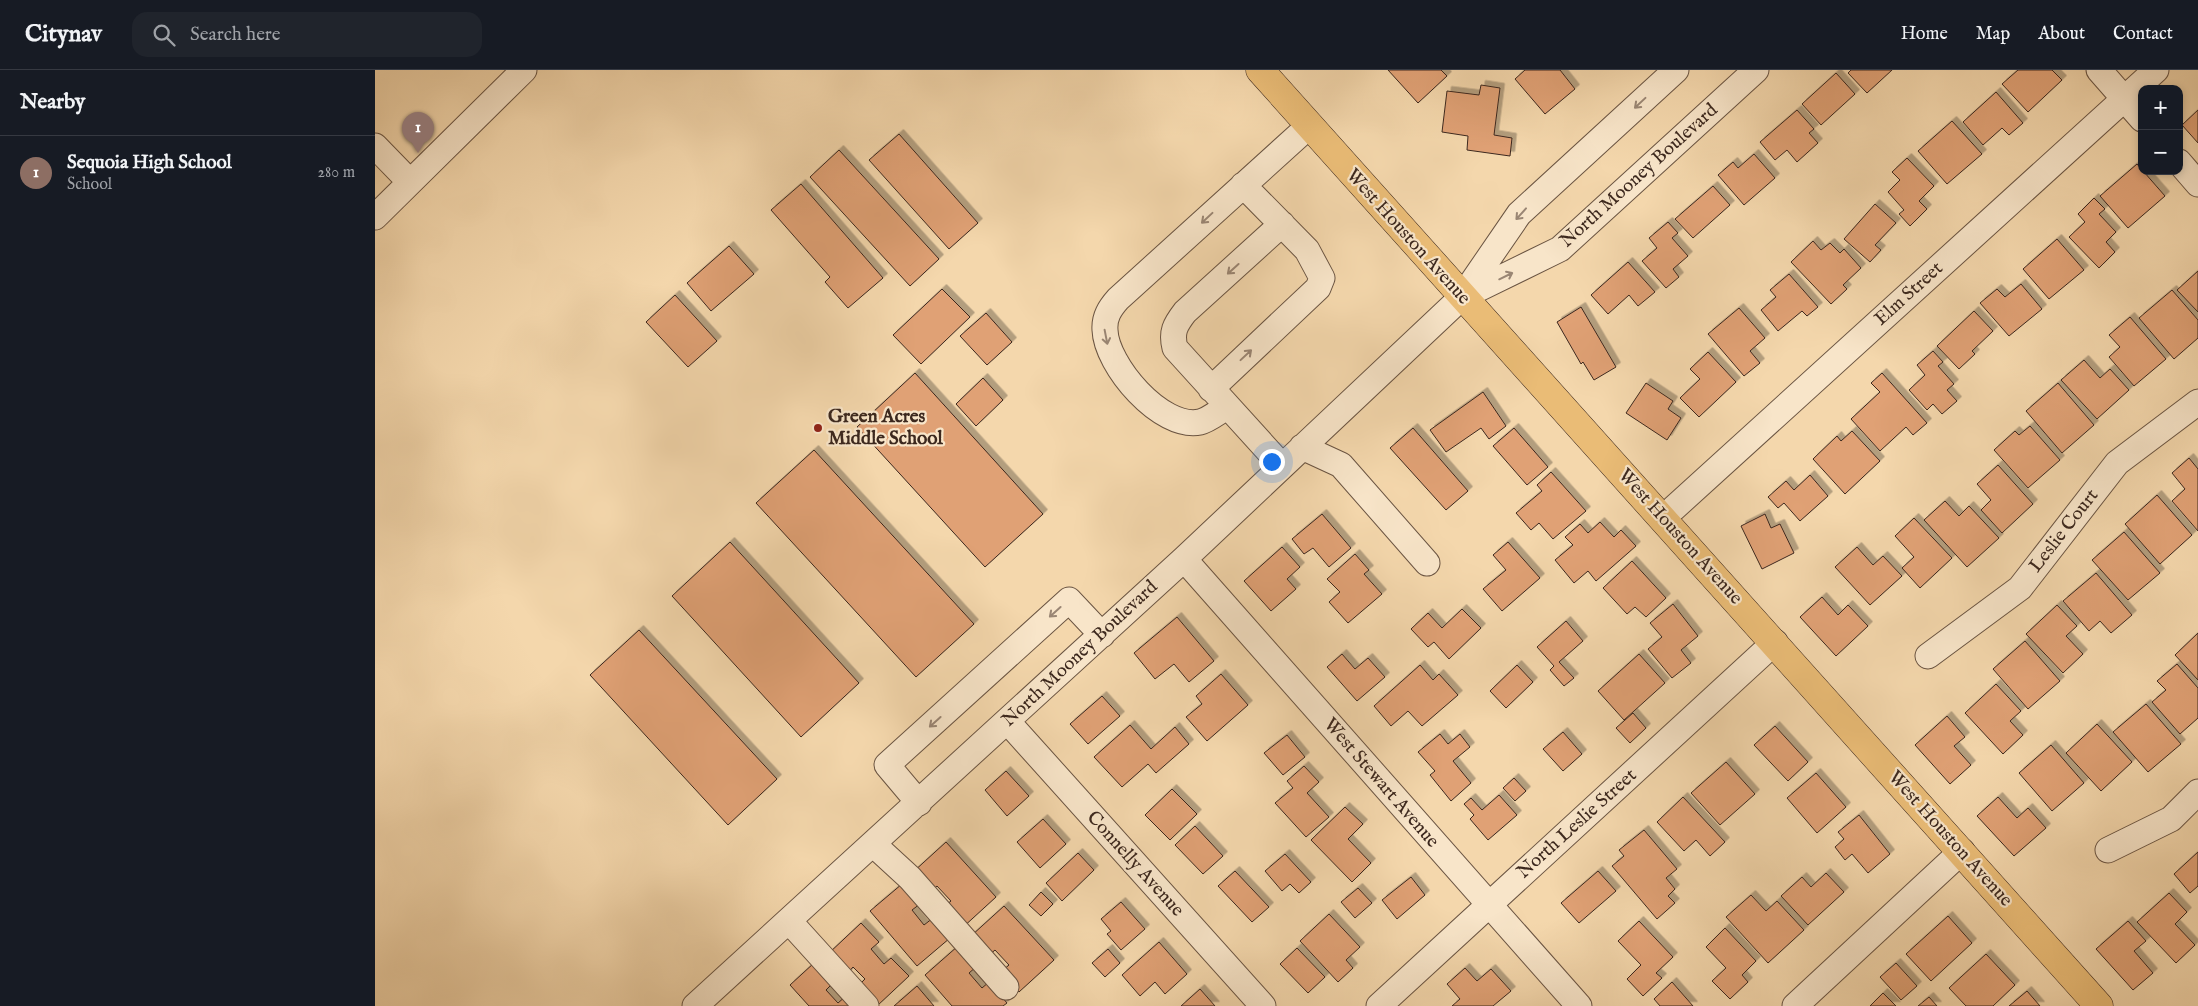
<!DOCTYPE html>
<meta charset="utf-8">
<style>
body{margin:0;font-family:"IM FELL English",serif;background:#20242c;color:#f1f3f6}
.controls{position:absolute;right:15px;top:15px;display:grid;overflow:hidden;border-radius:10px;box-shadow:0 2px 8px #0003}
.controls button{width:45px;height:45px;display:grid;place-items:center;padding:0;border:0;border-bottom:1px solid #363941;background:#171b24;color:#f1f3f6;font:25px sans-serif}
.you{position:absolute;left:896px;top:391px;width:18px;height:18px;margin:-12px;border:4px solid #fff;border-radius:50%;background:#1a73e8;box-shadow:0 0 0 8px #1a73e833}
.badge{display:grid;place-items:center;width:32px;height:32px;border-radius:50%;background:#ea580c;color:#fff;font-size:16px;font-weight:700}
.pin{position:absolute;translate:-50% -41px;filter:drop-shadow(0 1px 2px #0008)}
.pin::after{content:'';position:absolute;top:26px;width:18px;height:15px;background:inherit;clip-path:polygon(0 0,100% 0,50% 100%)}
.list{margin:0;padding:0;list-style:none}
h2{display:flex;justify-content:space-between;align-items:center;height:65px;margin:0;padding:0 20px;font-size:21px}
h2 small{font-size:16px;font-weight:400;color:#9ea1a6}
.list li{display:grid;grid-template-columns:32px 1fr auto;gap:15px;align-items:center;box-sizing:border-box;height:75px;padding:0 20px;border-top:1px solid #363941}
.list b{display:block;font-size:19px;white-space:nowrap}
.list p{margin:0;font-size:16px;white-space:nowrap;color:#9ea1a6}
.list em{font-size:16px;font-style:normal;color:#9ea1a6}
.icon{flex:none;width:28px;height:28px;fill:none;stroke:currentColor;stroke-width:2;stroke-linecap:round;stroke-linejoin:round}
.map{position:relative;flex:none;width:1823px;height:936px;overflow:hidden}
header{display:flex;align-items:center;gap:30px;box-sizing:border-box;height:70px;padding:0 25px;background:#171b24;border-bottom:1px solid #363941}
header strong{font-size:24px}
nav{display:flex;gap:28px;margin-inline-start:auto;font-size:18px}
.search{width:350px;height:45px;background:#20242c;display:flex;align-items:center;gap:12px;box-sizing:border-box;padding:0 18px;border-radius:15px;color:#9ea1a6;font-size:19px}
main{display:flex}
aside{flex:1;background:#171b24}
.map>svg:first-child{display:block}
</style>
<header>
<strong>Citynav</strong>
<div class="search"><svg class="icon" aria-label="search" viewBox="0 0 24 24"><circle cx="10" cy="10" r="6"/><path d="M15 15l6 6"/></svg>Search here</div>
<nav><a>Home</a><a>Map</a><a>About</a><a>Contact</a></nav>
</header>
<main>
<aside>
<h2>Nearby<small></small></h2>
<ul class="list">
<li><span class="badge" style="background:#8d6e63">1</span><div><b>Sequoia High School</b><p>School</p></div><em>280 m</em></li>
</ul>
</aside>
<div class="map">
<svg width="1823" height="936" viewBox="0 0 1823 936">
<defs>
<filter id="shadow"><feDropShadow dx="4.5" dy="-4.5" stdDeviation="0" flood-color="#0004"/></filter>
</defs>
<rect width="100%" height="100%" fill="#f4d7ac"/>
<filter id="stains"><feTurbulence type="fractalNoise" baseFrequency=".004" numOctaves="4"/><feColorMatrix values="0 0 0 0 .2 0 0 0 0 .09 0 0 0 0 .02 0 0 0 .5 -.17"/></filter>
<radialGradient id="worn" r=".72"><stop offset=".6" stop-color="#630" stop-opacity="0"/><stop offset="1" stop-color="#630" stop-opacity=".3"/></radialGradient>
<path fill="#e0a175" stroke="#3c281e" filter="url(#shadow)" d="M 1013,0 L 1066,0 L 1072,6 L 1043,33 Z
M 1150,0 L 1185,0 L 1200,19 L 1170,44 L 1140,9 Z
M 1476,0 L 1517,0 L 1492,23 L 1473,3 Z
M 1643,0 L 1677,0 L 1687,10 L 1653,42 L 1627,14 Z
M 1461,3 L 1480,24 L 1446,55 L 1427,34 Z
M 1106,15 L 1125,18 L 1119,65 L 1137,68 L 1135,86 L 1092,80 L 1093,66 L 1067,62 L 1072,21 L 1104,25 Z
M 1621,22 L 1648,53 L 1634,65 L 1627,58 L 1608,75 L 1588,52 Z
M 1422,40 L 1439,59 L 1434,63 L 1443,73 L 1422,92 L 1412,80 L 1400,90 L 1385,72 Z
M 1823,40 L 1823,73 L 1807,55 Z
M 1577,51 L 1607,84 L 1572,114 L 1543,81 Z
M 524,64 L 603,153 L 574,179 L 494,90 Z
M 464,80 L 564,189 L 535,216 L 435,107 Z
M 1379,84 L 1400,108 L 1369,135 L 1343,105 L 1358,92 L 1363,98 Z
M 1532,88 L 1559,116 L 1544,131 L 1552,139 L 1535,156 L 1524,144 L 1529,140 L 1513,122 L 1525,110 L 1517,102 Z
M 1762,94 L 1790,126 L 1753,158 L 1725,126 Z
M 426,114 L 508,208 L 473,238 L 450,212 L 455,207 L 396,140 Z
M 1338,116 L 1355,135 L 1318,168 L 1300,149 Z
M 1719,128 L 1730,139 L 1724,144 L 1741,162 L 1731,172 L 1740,182 L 1724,198 L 1694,167 L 1710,152 L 1703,144 Z
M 1500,134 L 1521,153 L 1500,175 L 1506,180 L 1495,192 L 1469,169 Z
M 1293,152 L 1303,163 L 1297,168 L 1313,186 L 1298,199 L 1304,207 L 1291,218 L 1267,191 L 1282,178 L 1274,168 Z
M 1682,169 L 1709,200 L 1674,229 L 1648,199 Z
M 1438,171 L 1446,180 L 1455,173 L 1465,183 L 1469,179 L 1486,198 L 1468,215 L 1472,219 L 1456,234 L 1416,192 Z
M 354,176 L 379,204 L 336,241 L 312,213 Z
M 1253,192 L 1280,222 L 1263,236 L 1254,225 L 1233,244 L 1216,225 Z
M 1823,201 L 1823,242 L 1802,220 Z
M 1414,204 L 1443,237 L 1432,246 L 1427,241 L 1403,261 L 1386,240 L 1401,227 L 1395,220 Z
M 1646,214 L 1667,239 L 1634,266 L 1605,233 L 1622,219 L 1630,227 Z
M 567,219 L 595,247 L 546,294 L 518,265 Z
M 1797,220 L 1823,250 L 1823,268 L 1799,289 L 1764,248 Z
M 300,225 L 342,271 L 313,297 L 271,252 Z
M 1206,237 L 1241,297 L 1219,310 L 1208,292 L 1206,294 L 1182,252 Z
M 1364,238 L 1390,268 L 1375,281 L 1385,293 L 1369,306 L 1333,264 Z
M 1599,241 L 1618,261 L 1597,281 L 1600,284 L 1584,299 L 1562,276 Z
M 611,243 L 637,272 L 612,295 L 585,266 Z
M 1755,247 L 1791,289 L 1759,316 L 1734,287 L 1745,277 L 1734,265 Z
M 1558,281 L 1568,292 L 1563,296 L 1579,314 L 1572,320 L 1582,331 L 1567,344 L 1558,334 L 1552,340 L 1534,320 L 1550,305 L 1542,295 Z
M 1333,282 L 1361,312 L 1324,347 L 1305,328 L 1325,309 L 1315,299 Z
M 1709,290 L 1725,308 L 1735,299 L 1754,320 L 1722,349 L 1686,310 Z
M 540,303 L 668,444 L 610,497 L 482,357 Z
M 1507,303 L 1552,353 L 1538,365 L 1531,357 L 1505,381 L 1476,349 L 1505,322 L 1496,313 Z
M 608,308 L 628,330 L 601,356 L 581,334 Z
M 1271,313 L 1298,331 L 1293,339 L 1306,348 L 1292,370 L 1251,343 Z
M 1683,313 L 1719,355 L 1687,383 L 1651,341 Z
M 1108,322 L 1131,356 L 1114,369 L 1106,358 L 1071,382 L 1055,360 Z
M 1655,356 L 1685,390 L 1653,418 L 1619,380 L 1640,361 L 1644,365 Z
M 1038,358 L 1093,421 L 1071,440 L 1015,378 Z
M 1139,358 L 1173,397 L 1152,415 L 1118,376 Z
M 1477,361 L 1505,391 L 1470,424 L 1438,389 L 1462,366 L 1466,371 Z
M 439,380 L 599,554 L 541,607 L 381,433 Z
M 1814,388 L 1823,399 L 1823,461 L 1797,431 L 1810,419 L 1797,403 Z
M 1623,395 L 1658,434 L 1627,463 L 1606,440 L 1616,430 L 1602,414 Z
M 1176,402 L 1211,441 L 1178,469 L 1164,453 L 1156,460 L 1141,443 L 1167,421 L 1162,415 Z
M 1435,405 L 1453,426 L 1425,451 L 1409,433 L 1403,438 L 1393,427 L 1411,411 L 1419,420 Z
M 1782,425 L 1817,465 L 1785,494 L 1750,454 Z
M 1570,431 L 1584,446 L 1594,436 L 1624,468 L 1592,497 L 1549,450 Z
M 947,444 L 976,478 L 954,497 L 938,478 L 929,484 L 917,469 Z
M 1390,444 L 1396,458 L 1405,454 L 1419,483 L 1387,499 L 1366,456 Z
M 1539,448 L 1577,488 L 1545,518 L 1527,498 L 1539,487 L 1520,466 Z
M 1225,452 L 1239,467 L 1246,460 L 1261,476 L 1221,511 L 1213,501 L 1199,513 L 1180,490 L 1198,475 L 1190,467 L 1205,454 L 1213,463 Z
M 1749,462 L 1785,503 L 1753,530 L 1717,490 Z
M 355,472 L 484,613 L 426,667 L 297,526 Z
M 1133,472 L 1165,508 L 1127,541 L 1108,519 L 1131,500 L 1118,485 Z
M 907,477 L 925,497 L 912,509 L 921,519 L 896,541 L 869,511 Z
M 1482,477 L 1498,495 L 1508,486 L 1527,506 L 1495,535 L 1460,497 Z
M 980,484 L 994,500 L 989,504 L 1007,524 L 973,553 L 954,532 L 965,522 L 952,509 Z
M 1257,491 L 1291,528 L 1271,547 L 1260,537 L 1252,544 L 1228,518 Z
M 1721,503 L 1757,545 L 1736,563 L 1725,551 L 1714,561 L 1688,531 Z
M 1447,527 L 1463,545 L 1473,535 L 1493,556 L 1461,586 L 1425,547 Z
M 1298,534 L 1323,566 L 1306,580 L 1316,593 L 1297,608 L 1273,579 L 1287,567 L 1275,553 Z
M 1682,535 L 1702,556 L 1691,566 L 1708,584 L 1688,603 L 1651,564 Z
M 1087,539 L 1106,558 L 1074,589 L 1059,572 L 1053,577 L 1036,559 L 1053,543 L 1067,558 Z
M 802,547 L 839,591 L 814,612 L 799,594 L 780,609 L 759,583 Z
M 1191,551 L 1208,571 L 1184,592 L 1199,608 L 1189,616 L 1175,600 L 1179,596 L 1162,577 Z
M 264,560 L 402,709 L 353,755 L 215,605 Z
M 1823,563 L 1823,610 L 1800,585 Z
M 1650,571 L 1685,611 L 1653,639 L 1618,599 Z
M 967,584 L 980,599 L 993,588 L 1010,607 L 982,631 L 952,597 Z
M 1264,584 L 1290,613 L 1249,650 L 1223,621 Z
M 1802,594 L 1823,618 L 1823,648 L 1805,664 L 1777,632 L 1791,620 L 1782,611 Z
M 1045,595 L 1058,610 L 1064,604 L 1083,625 L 1047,656 L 1033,641 L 1016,656 L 999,636 Z
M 1142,595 L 1158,612 L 1131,638 L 1115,621 Z
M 846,604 L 873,635 L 832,671 L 811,647 L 827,634 L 821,626 Z
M 1621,614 L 1646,641 L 1635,651 L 1648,665 L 1628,684 L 1590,643 Z
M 727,626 L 745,646 L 713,674 L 695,654 Z
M 1771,634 L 1806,674 L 1773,702 L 1738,662 Z
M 1258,643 L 1271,658 L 1255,673 L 1241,658 Z
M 1572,646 L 1590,667 L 1579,676 L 1596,695 L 1575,714 L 1540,675 Z
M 1722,654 L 1757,692 L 1726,721 L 1691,683 Z
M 755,655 L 776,679 L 800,657 L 814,674 L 781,703 L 773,694 L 747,717 L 719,687 Z
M 1400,656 L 1433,692 L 1413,711 L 1379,675 Z
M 1188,662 L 1207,684 L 1188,701 L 1168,679 Z
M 1065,664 L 1073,674 L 1085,664 L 1095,677 L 1078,691 L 1096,713 L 1076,731 L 1055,705 L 1060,701 L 1043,682 Z
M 912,665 L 930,687 L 908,705 L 889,683 Z
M 1676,675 L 1709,713 L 1677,741 L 1644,703 Z
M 1351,692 L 1380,724 L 1345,755 L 1316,723 Z
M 929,696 L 944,712 L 932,723 L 954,747 L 931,767 L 900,733 L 918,718 L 912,711 Z
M 631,701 L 654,726 L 632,746 L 610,720 Z
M 1441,703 L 1471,737 L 1442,763 L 1412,728 Z
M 1139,708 L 1151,721 L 1140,731 L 1128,718 Z
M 797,719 L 822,744 L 795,770 L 770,745 Z
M 1124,725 L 1142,745 L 1113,770 L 1095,749 L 1099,745 L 1089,734 L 1096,728 L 1107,740 Z
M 1308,727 L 1350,772 L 1335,786 L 1321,770 L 1309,781 L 1282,752 Z
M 1623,727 L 1642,748 L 1653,738 L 1671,758 L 1639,786 L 1602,746 Z
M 970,737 L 988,754 L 973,769 L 996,793 L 977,812 L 936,770 Z
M 1484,745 L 1515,784 L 1493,803 L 1477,784 L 1470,790 L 1460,777 L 1469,769 L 1463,762 Z
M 668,749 L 691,774 L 665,798 L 642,772 Z
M 820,756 L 848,786 L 828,804 L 800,775 Z
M 1269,760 L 1302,799 L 1291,808 L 1300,819 L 1293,826 L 1300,833 L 1282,849 L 1237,796 L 1249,786 L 1244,780 Z
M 571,772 L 621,827 L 586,859 L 568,838 L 576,831 L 562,816 L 555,822 L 537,803 Z
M 1823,782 L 1823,816 L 1815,823 L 1799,804 Z
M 703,783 L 719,800 L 687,831 L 671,813 Z
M 910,784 L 936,812 L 924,823 L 915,814 L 907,821 L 890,801 Z
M 860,801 L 894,837 L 877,852 L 843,816 Z
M 1223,801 L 1241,821 L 1204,853 L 1186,833 Z
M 1451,803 L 1469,822 L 1433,855 L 1406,826 L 1427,807 L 1436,817 Z
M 1036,807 L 1050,825 L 1022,849 L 1007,830 Z
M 527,814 L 545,834 L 537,840 L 549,855 L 558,848 L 575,868 L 542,896 L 495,841 Z
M 983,818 L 997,833 L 980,848 L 966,832 Z
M 666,822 L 678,834 L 666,846 L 654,835 Z
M 1794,823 L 1812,842 L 1800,854 L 1820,875 L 1801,893 L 1762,852 Z
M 1376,825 L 1391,841 L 1402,831 L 1429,860 L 1393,893 L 1351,847 Z
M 746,832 L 770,859 L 746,880 L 732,864 L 736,861 L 726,849 Z
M 629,836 L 679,890 L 644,922 L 626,902 L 634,895 L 620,880 L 613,886 L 596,866 Z
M 954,844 L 985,877 L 971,890 L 978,898 L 963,912 L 925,871 Z
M 1573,846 L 1597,873 L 1556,911 L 1531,884 Z
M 1264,851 L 1298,887 L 1281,903 L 1287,908 L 1268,926 L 1252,909 L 1266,895 L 1243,871 Z
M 1753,851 L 1771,871 L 1759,881 L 1778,903 L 1758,920 L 1721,879 Z
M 486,853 L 504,872 L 496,879 L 509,894 L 516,888 L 534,906 L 502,936 L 483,916 L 490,909 L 478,897 L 472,904 L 453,884 Z
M 1350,858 L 1381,891 L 1367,905 L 1373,912 L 1355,929 L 1337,911 L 1351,898 L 1331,877 Z
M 784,872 L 812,904 L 790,924 L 780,912 L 765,926 L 747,905 Z
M 583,876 L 601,897 L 594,903 L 607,918 L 614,912 L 632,933 L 628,936 L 577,936 L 550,905 Z
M 922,878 L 950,907 L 933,923 L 905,894 Z
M 733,879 L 745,893 L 730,907 L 717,893 Z
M 1611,884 L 1640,915 L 1618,936 L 1591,936 L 1574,918 Z
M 439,893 L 458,913 L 451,920 L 463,933 L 471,926 L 479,936 L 434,936 L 415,915 Z
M 1521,893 L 1542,916 L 1526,930 L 1505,907 Z
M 1090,898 L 1102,911 L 1116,899 L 1136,921 L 1118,936 L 1077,936 L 1085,929 L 1072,914 Z
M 1297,912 L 1318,936 L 1285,936 L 1279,929 Z
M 542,916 L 559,936 L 519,936 Z
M 825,919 L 840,936 L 806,936 Z
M 1652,921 L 1665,936 L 1634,936 Z
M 1508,923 L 1521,936 L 1495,936 Z
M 1554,927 L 1562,936 L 1543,936 Z"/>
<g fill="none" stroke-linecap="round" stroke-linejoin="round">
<g stroke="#6a5442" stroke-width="27">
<path id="minor" d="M 1724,0 L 1767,49
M 0,76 L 35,112
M 1804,92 L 1823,114
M 0,147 L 149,0
M 1089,226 L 1185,179 L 1381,0
M 836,319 L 943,218 L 947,208 L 932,180 L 868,115
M 852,337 C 844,341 834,350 825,352 C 786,360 731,295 730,260 C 729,247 735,238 743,229 L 934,56
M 927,377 L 966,395 L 1052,493
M 907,396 L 800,278 C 796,262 800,255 810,242 L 907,154
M 1288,448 L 1781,0
M 809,489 L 1204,936
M 1553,586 L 1645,518 L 1742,393 L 1823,332
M 632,651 L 888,936
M 544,733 L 512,695 L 694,530 L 727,565
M 498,774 L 535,808 L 631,917
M 1733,780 L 1796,749 L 1823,722
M 414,851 L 491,936
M 320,936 L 809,489 L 1087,227 L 1144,144 L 1301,0
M 1004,936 L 1400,572
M 1420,936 L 1587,781"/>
</g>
<g stroke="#3c281e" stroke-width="29">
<path id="major" d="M 885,0 L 1724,936"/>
</g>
<use href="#minor" stroke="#f8e5c9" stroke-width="25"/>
<use href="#major" stroke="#eabc76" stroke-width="28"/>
</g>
<defs><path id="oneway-shaft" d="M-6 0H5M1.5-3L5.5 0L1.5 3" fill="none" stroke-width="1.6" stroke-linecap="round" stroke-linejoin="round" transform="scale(1.25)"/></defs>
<g stroke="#9a8674">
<use href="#oneway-shaft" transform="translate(1265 33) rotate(137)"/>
<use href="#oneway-shaft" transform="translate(1146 144) rotate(132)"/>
<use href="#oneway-shaft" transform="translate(832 148) rotate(137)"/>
<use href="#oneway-shaft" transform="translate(858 199) rotate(138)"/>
<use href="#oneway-shaft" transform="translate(1131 206) rotate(-26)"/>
<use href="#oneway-shaft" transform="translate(731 267) rotate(79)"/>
<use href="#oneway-shaft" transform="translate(871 285) rotate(-43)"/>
<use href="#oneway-shaft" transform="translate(680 542) rotate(138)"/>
<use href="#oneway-shaft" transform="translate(560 652) rotate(138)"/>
</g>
<circle fill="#8f2418" stroke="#f8e5c9" stroke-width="2" cx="443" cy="358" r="5"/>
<g text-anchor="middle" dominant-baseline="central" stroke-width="4.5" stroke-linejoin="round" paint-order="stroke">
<g font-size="19" fill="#3c281e" stroke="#f8e5c9">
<text transform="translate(1264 106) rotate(-42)">North Mooney Boulevard</text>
<text transform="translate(1033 167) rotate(48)">West Houston Avenue</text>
<text transform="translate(1534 224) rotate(-42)">Elm Street</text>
<text transform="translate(1689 461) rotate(-52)">Leslie Court</text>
<text transform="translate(1305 467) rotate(48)">West Houston Avenue</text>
<text transform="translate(705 584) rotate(-43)">North Mooney Boulevard</text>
<text transform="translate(1006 713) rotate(49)">West Stewart Avenue</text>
<text transform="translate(1202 754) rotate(-42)">North Leslie Street</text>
<text transform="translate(1575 769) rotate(48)">West Houston Avenue</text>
<text transform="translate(760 794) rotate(48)">Connelly Avenue</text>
</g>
<g font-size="19" font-weight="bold" fill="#3c281e" stroke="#f8e5c9" text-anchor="start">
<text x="453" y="347">Green Acres<tspan x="453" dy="22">Middle School</tspan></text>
</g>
</g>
<rect width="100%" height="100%" filter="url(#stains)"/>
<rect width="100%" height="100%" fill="url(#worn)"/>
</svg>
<div class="controls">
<button>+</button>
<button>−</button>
</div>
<div class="you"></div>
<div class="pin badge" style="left:43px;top:83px;background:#8d6e63">1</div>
</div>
</main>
